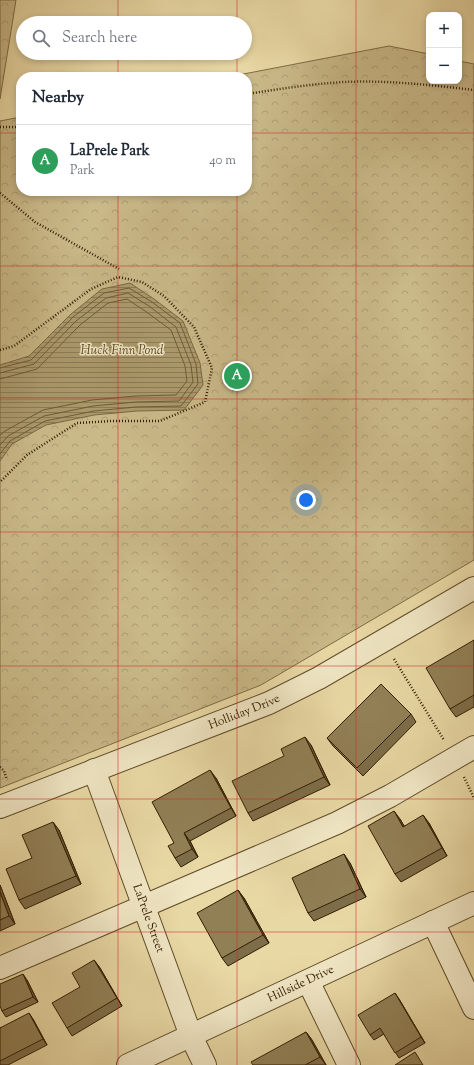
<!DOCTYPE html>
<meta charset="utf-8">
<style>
body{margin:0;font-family:"Sorts Mill Goudy",serif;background:#f2f2f3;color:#1f2937}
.controls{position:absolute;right:12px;top:12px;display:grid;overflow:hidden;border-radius:8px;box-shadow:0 2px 6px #0003}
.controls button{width:36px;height:36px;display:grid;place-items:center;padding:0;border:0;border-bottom:1px solid #e0e1e3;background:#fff;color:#1f2937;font:20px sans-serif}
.you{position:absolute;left:306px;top:500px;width:14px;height:14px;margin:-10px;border:3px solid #fff;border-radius:50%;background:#1a73e8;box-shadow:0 0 0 6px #1a73e833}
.badge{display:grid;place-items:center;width:26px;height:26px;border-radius:50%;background:#8f2418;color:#fff;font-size:13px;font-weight:700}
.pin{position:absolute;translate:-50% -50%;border:2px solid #fff;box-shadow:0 1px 4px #0006}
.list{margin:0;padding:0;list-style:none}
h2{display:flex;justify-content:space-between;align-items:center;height:52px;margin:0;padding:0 16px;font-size:17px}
h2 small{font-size:13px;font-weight:400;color:#747a83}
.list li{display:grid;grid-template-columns:26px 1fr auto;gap:12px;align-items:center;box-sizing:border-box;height:72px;padding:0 16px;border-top:1px solid #e0e1e3}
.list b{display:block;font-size:15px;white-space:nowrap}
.list p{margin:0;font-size:13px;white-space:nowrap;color:#747a83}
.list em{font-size:13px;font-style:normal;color:#747a83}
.icon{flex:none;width:22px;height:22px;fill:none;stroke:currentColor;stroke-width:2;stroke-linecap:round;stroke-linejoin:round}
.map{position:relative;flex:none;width:474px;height:1065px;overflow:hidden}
.search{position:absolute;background:#fff;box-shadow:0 2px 6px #0003;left:16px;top:16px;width:236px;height:44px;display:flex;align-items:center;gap:10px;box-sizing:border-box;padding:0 14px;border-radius:22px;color:#747a83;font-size:15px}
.panel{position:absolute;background:#fff;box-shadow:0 2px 6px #0003;left:16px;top:72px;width:236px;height:124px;border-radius:16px}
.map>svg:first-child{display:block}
</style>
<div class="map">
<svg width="474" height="1065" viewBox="0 0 474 1065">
<defs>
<pattern id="park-crowns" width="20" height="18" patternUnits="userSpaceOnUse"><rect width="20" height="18" fill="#c9b888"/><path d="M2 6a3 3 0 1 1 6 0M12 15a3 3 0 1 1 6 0" fill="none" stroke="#ad9e74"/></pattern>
<pattern id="water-rules" width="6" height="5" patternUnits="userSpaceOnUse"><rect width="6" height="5" fill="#aa996c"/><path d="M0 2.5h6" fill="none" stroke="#8b7c56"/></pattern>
</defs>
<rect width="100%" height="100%" fill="#e8d8a4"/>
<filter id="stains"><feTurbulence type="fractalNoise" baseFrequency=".005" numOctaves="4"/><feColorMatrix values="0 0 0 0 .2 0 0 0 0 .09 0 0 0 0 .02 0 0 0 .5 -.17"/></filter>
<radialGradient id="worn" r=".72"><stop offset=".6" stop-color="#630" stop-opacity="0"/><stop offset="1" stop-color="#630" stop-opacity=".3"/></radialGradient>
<path fill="url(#park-crowns)" stroke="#7e6b44" d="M 0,0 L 16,0 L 0,99 Z
M 389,46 L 429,54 L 429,81 L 459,81 L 459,61 L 474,64 L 474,560 L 261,685 L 0,788 L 0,121 L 21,117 L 21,191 L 247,191 L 247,77 L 228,77 Z"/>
<path fill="url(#water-rules)" stroke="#7a6841" d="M 130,283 L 154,299 L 183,321 L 200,363 L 203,385 L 184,410 L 137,411 L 94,415 L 46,425 L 12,444 L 0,461 L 0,365 L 29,356 L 71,314 L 102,289 Z"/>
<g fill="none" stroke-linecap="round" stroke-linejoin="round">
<path stroke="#6e5c36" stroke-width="1" d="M 0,368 L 31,360 L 73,317 L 104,293 L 129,288 L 152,302 L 180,323 L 196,364 L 198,384 L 181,406 L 136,407 L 94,411 L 45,421 L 10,441 L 0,454
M 0,373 L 34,364 L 76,321 L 106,298 L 128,293 L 149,306 L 176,327 L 191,365 L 193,382 L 179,401 L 136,402 L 93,406 L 44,416 L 8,436 L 0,445
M 0,379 L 37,369 L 80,325 L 108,303 L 127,299 L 145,311 L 171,330 L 185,366 L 187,381 L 176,395 L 136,396 L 92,400 L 43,410 L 5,431 L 0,435"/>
<g stroke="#604c29" stroke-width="24">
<g id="minor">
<path id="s1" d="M 94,770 L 191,1036 L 205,1065"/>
<path id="s2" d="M 0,807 L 269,703 L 319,678 L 474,588"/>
<path d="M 433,922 L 474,1008"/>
<path d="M 0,968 L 337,823 L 390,796 L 474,747"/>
<path d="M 308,981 L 349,1065"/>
<path id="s3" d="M 128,1065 L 474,903"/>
</g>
</g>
<path stroke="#331e00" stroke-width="2.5" stroke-dasharray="1 2" stroke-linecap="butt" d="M 247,94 C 279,89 311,84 344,82 C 387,80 431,85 474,90
M 0,127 L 21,127
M 0,193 L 35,222 L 119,269
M 0,350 L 14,346 L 91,289 L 118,277 L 142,282 L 164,296 L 194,327 L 212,368 L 205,402 L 160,421 L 112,421 L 77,423 L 27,455 L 0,482
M 394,659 L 444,740
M 0,767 L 4,771 L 7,780
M 464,777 L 474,798"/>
<use href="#minor" stroke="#f0e6c4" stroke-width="22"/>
</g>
<path fill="#7d6d49" stroke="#331e00" d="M 474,640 L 474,707 L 456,717 L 450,709 Z
M 411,714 L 416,722 L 363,776 L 333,746 L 327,738 Z
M 311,745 L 330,785 L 253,821 L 248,813 Z
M 216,778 L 236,816 L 190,841 L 198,857 L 181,867 L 175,858 L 174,843 Z
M 400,819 L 404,826 L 429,823 L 447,856 L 401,882 L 395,874 Z
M 59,830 L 81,884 L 25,909 L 19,900 L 32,858 Z
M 350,863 L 366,897 L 314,921 L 308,913 Z
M 0,885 L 15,924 L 0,931 Z
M 244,898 L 269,943 L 228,966 L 222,958 Z
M 94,960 L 100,968 L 122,1006 L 72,1036 L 67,1028 L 80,987 Z
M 27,980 L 38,1002 L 6,1017 L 2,1011 Z
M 399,999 L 425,1043 L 399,1058 L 384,1034 L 374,1040 L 370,1035 Z
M 33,1019 L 47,1045 L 8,1065 L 0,1065 L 0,1028 Z
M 306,1032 L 312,1040 L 326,1065 L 253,1065 Z"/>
<path fill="#66593c" stroke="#331e00" d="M 305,737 L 311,745 L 330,785 L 324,777 Z
M 210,770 L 216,778 L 236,816 L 231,808 Z
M 394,811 L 400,819 L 409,835 L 403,827 Z
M 423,815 L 429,823 L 447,856 L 442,848 Z
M 53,822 L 59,830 L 81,884 L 76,876 Z
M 184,833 L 190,841 L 198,857 L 192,849 Z
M 344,854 L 350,863 L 366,897 L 360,889 Z
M 0,885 L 15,924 L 9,916 L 0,892 Z
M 238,890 L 244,898 L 269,943 L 263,935 Z
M 94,960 L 100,968 L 122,1006 L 117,998 Z
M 23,974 L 27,980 L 38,1002 L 33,997 Z
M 395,993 L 399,999 L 425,1043 L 421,1037 Z
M 29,1013 L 33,1019 L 47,1045 L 43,1039 Z
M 306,1032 L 312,1040 L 326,1065 L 320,1057 Z"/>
<path fill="#917f55" stroke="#331e00" d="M 474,640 L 474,695 L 450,709 L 426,668 Z
M 381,684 L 411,714 L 357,768 L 327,738 Z
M 305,737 L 324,777 L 248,813 L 232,781 L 284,756 L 281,749 Z
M 210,770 L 231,808 L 184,833 L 192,849 L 175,858 L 168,846 L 174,843 L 152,802 Z
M 394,811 L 403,827 L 423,815 L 442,848 L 395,874 L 368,826 Z
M 53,822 L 76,876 L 19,900 L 6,869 L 32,858 L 22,835 Z
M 344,854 L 360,889 L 308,913 L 292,878 Z
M 238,890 L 263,935 L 222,958 L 197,913 Z
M 0,892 L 9,916 L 0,920 Z
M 94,960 L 117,998 L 67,1028 L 52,1003 L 80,987 L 72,973 Z
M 23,974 L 33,997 L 2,1011 L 0,1006 L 0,984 Z
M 395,993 L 421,1037 L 395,1053 L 380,1028 L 370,1035 L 358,1015 Z
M 29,1013 L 43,1039 L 0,1061 L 0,1028 Z
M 306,1032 L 320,1057 L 305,1065 L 253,1065 L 251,1062 Z
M 415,1052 L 423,1065 L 395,1065 Z"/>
<path fill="none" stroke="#d62828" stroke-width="1" stroke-opacity="0.55" d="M 118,0 L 118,23M 237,0 L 237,23M 356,0 L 356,1065M 118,53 L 118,77M 237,53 L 237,77M 0,133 L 21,133M 247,133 L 474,133M 118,191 L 118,1065M 237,191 L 237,1065M 0,266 L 474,266M 0,399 L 474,399M 0,532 L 474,532M 0,666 L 474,666M 0,799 L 474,799M 0,932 L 474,932"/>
<g text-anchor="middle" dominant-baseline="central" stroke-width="3" stroke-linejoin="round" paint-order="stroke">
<g font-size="12" fill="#331e00" stroke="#f0e6c4">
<text stroke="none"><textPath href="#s2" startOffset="262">Holliday Drive</textPath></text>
<text stroke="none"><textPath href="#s1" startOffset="158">LaPrele Street</textPath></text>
<text stroke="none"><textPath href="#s3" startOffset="191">Hillside Drive</textPath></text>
</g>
<g font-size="13" font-style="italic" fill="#5d4926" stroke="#f0e6c4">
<text x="122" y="351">Huck Finn Pond</text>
</g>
</g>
<rect width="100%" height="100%" filter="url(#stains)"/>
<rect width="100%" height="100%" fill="url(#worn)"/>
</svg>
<div class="controls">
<button>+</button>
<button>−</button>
</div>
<div class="you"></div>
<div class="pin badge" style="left:237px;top:376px;background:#2e9e5b">A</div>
<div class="search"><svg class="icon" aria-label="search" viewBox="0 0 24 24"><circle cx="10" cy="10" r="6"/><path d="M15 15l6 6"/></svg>Search here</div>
<section class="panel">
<h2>Nearby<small></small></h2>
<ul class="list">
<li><span class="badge" style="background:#2e9e5b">A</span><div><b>LaPrele Park</b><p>Park</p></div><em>40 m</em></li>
</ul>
</section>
</div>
